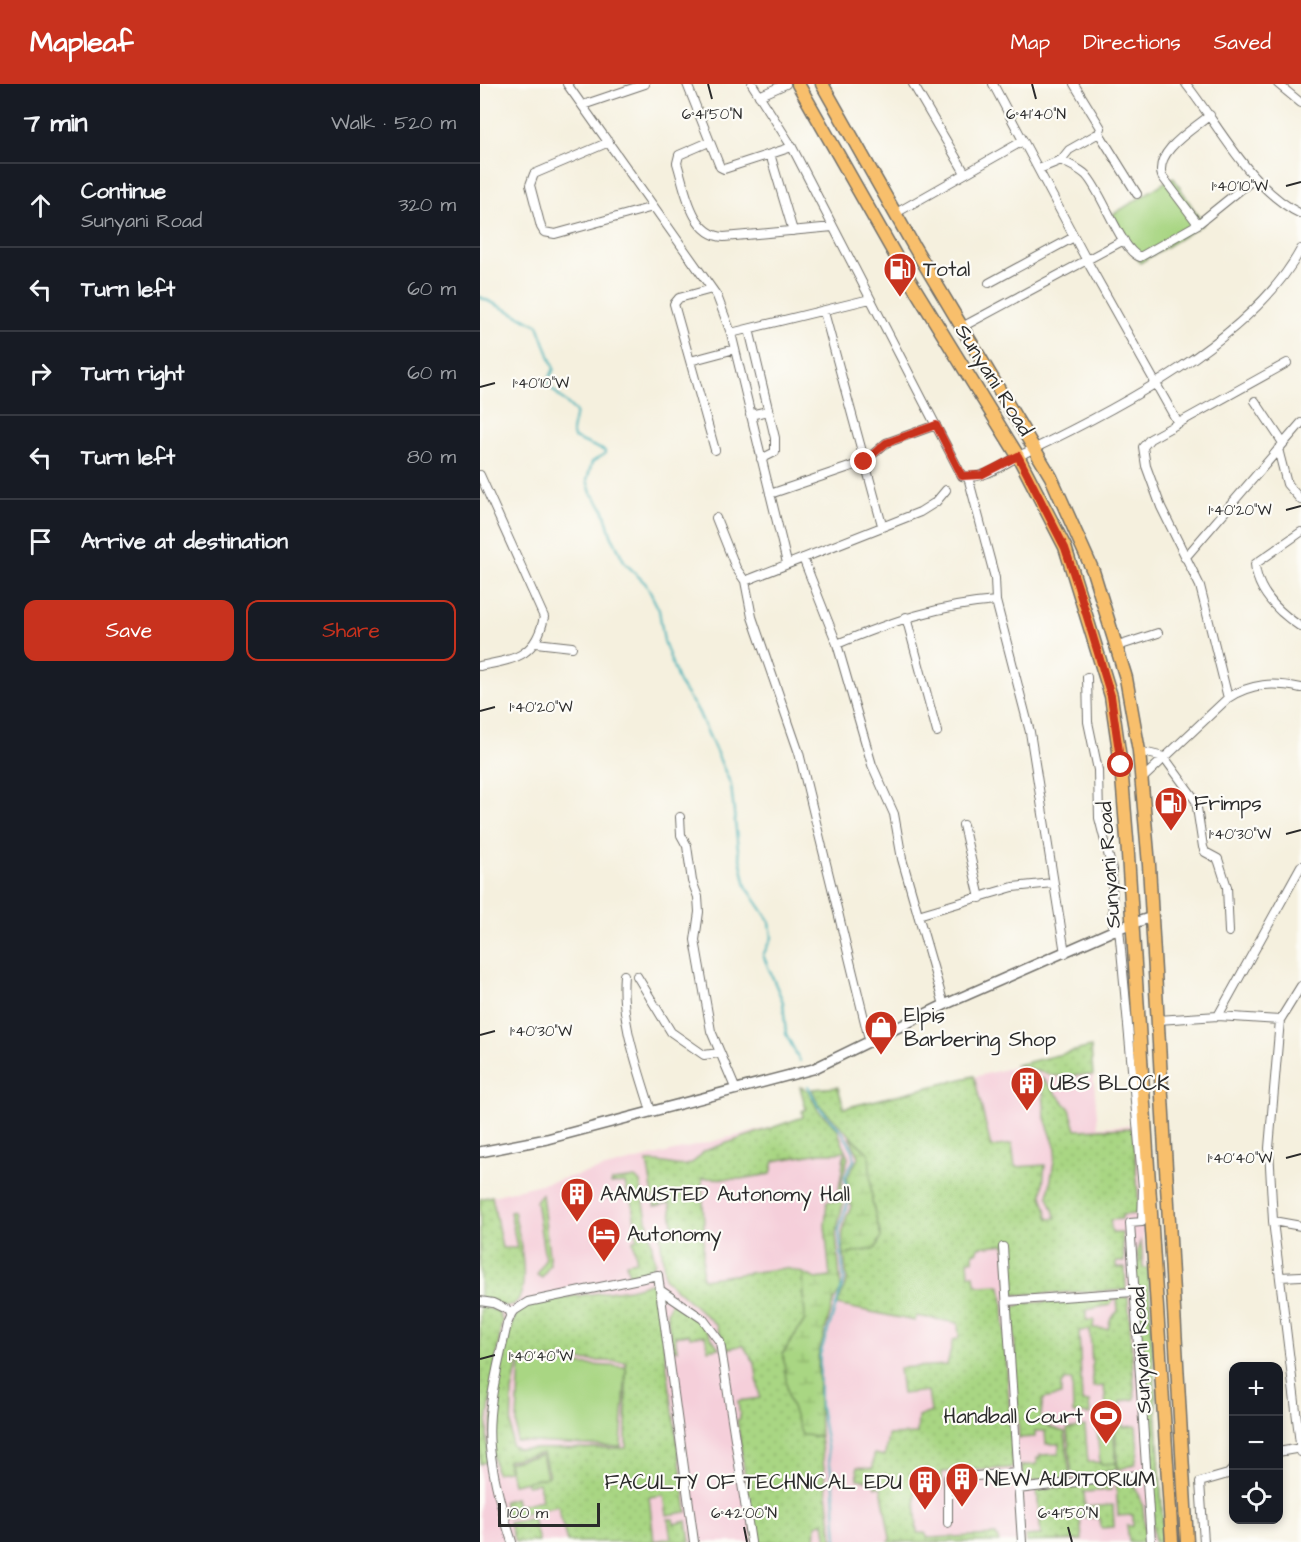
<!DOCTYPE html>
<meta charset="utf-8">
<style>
body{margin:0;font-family:"Architects Daughter",sans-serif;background:#20242c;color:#f1f3f6}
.controls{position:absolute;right:18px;bottom:18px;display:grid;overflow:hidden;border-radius:12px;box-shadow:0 3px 9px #0003}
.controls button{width:54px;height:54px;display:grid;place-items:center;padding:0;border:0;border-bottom:2px solid #363941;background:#171b24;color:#f1f3f6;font:30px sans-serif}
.scale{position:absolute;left:18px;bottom:15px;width:102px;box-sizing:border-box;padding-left:6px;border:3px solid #2b2b2b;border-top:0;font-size:16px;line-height:21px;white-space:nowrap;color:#2b2b2b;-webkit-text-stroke:4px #fdfcf7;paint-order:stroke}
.stop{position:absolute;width:18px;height:18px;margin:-14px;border:4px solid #c8321e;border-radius:50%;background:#fff}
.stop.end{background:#c8321e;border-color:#fff;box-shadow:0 2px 6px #0008}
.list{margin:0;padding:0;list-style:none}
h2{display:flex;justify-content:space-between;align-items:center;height:78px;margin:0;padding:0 24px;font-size:26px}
h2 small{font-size:20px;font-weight:400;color:#9ea1a6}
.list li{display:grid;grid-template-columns:39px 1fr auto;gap:18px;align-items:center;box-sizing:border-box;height:84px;padding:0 24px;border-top:2px solid #363941}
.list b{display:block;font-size:22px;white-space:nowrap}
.list p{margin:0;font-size:20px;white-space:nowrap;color:#9ea1a6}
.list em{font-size:20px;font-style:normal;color:#9ea1a6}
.actions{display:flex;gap:12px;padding:18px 24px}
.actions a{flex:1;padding:14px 0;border:2px solid #c8321e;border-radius:12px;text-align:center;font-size:21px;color:#c8321e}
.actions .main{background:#c8321e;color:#fff}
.icon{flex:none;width:33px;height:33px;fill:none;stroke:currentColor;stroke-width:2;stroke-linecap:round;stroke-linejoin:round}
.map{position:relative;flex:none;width:821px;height:1458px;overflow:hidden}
header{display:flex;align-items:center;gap:36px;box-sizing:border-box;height:84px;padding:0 30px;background:#c8321e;color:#fff}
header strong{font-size:28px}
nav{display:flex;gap:33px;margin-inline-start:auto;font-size:21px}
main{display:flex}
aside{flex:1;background:#171b24}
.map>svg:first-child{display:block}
</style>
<header>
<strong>Mapleaf</strong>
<nav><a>Map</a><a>Directions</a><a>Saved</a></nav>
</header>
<main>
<aside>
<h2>7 min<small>Walk · 520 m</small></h2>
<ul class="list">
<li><svg class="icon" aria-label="ahead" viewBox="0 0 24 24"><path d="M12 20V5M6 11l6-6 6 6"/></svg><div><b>Continue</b><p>Sunyani Road</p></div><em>320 m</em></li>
<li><svg class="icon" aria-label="left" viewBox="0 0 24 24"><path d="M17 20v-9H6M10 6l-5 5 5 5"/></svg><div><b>Turn left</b></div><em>60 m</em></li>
<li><svg class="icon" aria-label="right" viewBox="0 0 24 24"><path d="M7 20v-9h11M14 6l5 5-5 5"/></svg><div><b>Turn right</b></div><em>60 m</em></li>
<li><svg class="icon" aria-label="left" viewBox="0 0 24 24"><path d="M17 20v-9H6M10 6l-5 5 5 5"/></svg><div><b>Turn left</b></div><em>80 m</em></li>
<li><svg class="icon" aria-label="arrive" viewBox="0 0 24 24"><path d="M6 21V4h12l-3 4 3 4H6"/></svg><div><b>Arrive at destination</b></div></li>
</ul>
<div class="actions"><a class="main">Save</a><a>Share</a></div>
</aside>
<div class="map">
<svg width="821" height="1458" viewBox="0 0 821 1458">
<defs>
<pattern id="grass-dots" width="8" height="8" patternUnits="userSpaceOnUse" patternTransform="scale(1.5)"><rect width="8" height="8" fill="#a9d683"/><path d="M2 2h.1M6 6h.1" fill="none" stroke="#92b871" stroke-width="1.8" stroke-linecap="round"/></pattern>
<pattern id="wetland-marsh" width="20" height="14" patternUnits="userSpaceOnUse" patternTransform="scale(1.5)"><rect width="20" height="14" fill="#a9d683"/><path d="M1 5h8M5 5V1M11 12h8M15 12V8" fill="none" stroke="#92b871"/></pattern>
</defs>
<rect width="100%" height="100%" fill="#fdfcf7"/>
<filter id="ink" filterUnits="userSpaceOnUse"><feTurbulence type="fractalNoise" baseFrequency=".0167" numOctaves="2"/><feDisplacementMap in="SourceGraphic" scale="12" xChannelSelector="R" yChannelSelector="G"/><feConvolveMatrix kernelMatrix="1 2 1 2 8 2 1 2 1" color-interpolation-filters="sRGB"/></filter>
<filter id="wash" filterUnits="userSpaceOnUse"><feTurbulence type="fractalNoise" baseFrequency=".008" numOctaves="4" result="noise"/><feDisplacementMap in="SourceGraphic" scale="24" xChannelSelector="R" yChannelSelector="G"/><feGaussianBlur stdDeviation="1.35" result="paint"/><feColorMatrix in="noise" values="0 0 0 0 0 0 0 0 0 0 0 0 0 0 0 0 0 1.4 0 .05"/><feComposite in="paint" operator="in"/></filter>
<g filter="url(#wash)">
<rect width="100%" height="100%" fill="#f5f0de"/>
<path fill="#f5cfda" d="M 611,964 L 618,1043 L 657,1041 L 683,1458 L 0,1458 L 0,1115 Z"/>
<path fill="url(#grass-dots)" stroke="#6a8057" stroke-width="1.5" fill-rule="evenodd" d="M 611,963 L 613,991 L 574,992 L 536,981 Z
M 494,992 L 511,1063 L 532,1060 L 535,1083 L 565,1081 L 562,1111 L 569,1135 L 576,1134 L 568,1112 L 576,1065 L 565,1034 L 562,994 L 590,1025 L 596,1046 L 653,1044 L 659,1126 L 656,1130 L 642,1131 L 642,1135 L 630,1136 L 632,1149 L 642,1149 L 644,1178 L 636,1178 L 636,1184 L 645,1184 L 646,1206 L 530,1211 L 525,1160 L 498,1163 L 497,1168 L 493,1168 L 493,1176 L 488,1176 L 489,1191 L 494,1191 L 495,1200 L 500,1202 L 519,1201 L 522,1207 L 533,1382 L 531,1384 L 462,1388 L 462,1405 L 460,1405 L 457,1396 L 444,1398 L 444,1406 L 435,1407 L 437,1449 L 445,1449 L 448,1454 L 516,1451 L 519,1458 L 409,1458 L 410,1454 L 401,1403 L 396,1403 L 394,1397 L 378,1395 L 377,1383 L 393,1384 L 394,1370 L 405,1372 L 408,1351 L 437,1350 L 438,1333 L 451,1328 L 448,1307 L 422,1310 L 419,1284 L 467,1281 L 473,1256 L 479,1254 L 478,1239 L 436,1232 L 435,1237 L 357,1221 L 367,1197 L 364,1171 L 396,1164 L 401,1153 L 392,1118 L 388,1069 L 339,1021 L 332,1005 L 358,1003 L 364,1024 Z
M 320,1003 L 328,1006 L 338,1026 L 357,1044 L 365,1066 L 357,1069 L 341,1069 L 294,1077 L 291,1090 L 260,1095 L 222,1094 L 224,1141 L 222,1195 L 306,1184 L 323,1189 L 325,1236 L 303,1269 L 322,1351 L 340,1352 L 353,1458 L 347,1458 L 344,1438 L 336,1441 L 335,1458 L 274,1458 L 257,1336 L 260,1335 L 258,1317 L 280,1314 L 275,1280 L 263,1261 L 247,1265 L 236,1241 L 185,1195 L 180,1151 L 194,1148 L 190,1119 L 175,1122 L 167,1078 C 194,1075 204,1094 224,1067 L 323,1033 L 322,1027 L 326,1025 Z
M 155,1094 L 160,1098 L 175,1178 L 169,1186 L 149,1191 L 146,1179 L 157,1177 L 153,1156 L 157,1155 L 151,1108 L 147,1108 L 145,1099 L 131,1100 L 132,1097 Z
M 62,1110 L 70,1180 L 62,1194 L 57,1191 L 65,1175 L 56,1117 Z
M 12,1112 L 22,1164 L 37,1164 L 30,1128 L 34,1127 C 38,1146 54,1211 32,1221 C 24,1225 8,1217 0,1215 L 0,1115 Z
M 661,1156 L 663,1184 L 668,1184 L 684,1458 L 674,1458 L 654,1179 L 659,1178 L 657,1167 Z
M 175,1197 L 207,1428 L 187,1431 L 184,1411 L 169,1413 L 174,1457 L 191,1454 L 188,1435 L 193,1435 L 194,1440 L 207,1437 L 210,1458 L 87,1458 L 78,1422 L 28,1433 L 23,1417 L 35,1414 L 37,1422 L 62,1416 L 59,1399 L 47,1401 L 46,1397 L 69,1392 L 63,1369 L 27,1376 L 29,1387 L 16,1389 C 15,1380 12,1371 11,1362 C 10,1340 24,1238 41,1225 C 56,1214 127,1209 149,1205 C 158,1203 167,1200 175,1197 ZM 39,1274 L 146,1278 L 146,1364 L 38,1365 L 31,1361 L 32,1308 Z
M 648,1213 L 655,1315 L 641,1317 L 643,1343 L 656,1342 L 658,1368 L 655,1380 L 638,1386 L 635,1341 L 628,1341 L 624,1302 L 613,1303 L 610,1246 L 599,1247 L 602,1318 L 609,1318 L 610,1331 L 593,1329 L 592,1296 L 585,1296 L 581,1301 L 581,1311 L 563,1315 L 560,1340 L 585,1348 L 590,1394 L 544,1398 L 541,1382 L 557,1380 L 557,1374 L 560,1374 L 560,1371 L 579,1370 L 579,1360 L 566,1360 L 565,1347 L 555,1347 L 555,1353 L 539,1354 L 533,1224 L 543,1219 L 634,1214 L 630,1221 L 606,1226 L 606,1236 L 614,1236 L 613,1244 L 628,1245 L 631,1234 L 638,1227 L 637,1214 Z
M 191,1218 L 218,1235 L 239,1264 L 228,1266 L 225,1251 L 210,1253 L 209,1250 L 195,1252 L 197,1266 L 192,1266 L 187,1228 Z
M 0,1222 L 18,1227 L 22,1237 L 7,1340 L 8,1377 L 0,1380 Z
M 605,1342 L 608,1378 L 636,1379 L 636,1386 L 592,1393 L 587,1345 Z
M 644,1396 C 667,1404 664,1438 665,1458 L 649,1458 L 647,1442 L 653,1442 L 653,1431 L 638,1432 L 636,1399 Z
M 629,1397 L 631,1406 L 604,1408 L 605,1423 L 633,1421 L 634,1443 L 621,1444 L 620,1434 L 600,1433 L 602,1456 L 546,1458 L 545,1452 L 561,1451 L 557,1406 Z
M 53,1434 L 59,1458 L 35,1458 L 29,1439 Z"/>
<path fill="url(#wetland-marsh)" stroke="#6a8057" stroke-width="1.5" d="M 369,1053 L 389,1069 L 392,1118 L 401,1153 L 396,1164 L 364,1171 C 361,1151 362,1141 371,1123 L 366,1096 L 379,1072 Z
M 365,1066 L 368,1074 L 362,1095 L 363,1120 L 356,1149 L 361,1206 L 354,1216 L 338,1272 L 340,1352 L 322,1351 L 308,1313 L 303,1269 L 325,1236 L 323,1189 L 336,1195 L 350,1193 L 345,1142 L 347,1117 L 357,1118 Z"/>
<path fill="#a9d683" stroke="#6a8057" stroke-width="1.5" d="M 693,93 L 723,140 L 660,179 L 632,131 Z
M 40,1277 L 146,1283 L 141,1363 L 36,1357 Z
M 633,1343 L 636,1379 L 620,1380 L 617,1344 Z
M 62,1371 L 67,1393 L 33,1400 L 28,1378 Z"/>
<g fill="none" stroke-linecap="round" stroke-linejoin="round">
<path stroke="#3fb0b8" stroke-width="2" d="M 0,213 L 58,241 L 74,285 L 68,296 L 70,303 L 96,328 L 92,347 L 94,354 L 125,367 L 125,370 L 112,378 L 107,396 L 111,409 L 123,424 L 131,451 L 145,479 L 166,500 L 179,526 L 184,557 L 199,599 L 218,627 L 251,701 L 258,765 L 266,802 L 290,838 L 292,854 L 283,871 L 303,918 L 306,950 L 320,977
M 328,1002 L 338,1022 L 361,1046 L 373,1066 L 374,1076 L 365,1093 L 368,1118 L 359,1146 L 364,1197 L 340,1271 L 340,1321 L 354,1404 L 357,1458"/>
</g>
</g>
<g filter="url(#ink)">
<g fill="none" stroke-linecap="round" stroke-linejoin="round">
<g stroke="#72706a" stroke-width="10">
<path id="minor" d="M 87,0 L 237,212 L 251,249 L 307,479
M 207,0 L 240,83 L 244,85 L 312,63
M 272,0 L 312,63 L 482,392 C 505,397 525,378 545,369 C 635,326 773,255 821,165
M 433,0 L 485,89
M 513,0 L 607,177 L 698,339
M 706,0 C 740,43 771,106 821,130
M 798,0 L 821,19
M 279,12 L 306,0
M 103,21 L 165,0
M 619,49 L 657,110
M 129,58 L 54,90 L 50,101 L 61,143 L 64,148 L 75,150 L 173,123
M 229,58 L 199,71 L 197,79 C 205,104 211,151 244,153 L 353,143
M 290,70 L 313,147
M 581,76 L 589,66 L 619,49 L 621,44 L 594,0
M 559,85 L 581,76 C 589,81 599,84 606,91 C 622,107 641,167 660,173 L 718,140 L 775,94
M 416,129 L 543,57
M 718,140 L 682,92 C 674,67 714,45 730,31
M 509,199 L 594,153
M 232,205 L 199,214 L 194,220 L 235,366
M 344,228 L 402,441
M 482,243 L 644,156
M 269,245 L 295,354 L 295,368 L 281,375
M 251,249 L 390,215
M 210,277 L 255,265
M 775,317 L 803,359
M 270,331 L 288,327
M 798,365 L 807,400 L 821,416
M 0,391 L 64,533 C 56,573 35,575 0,582
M 488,393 L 515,494 L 516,517 L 550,648 L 585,869
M 290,410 L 384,378 L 406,359 L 456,341
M 236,434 L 256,484 L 265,497 L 272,533 L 319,669 L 390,959
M 821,448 L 775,480 C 777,508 798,528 821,543
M 323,474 L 357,560 L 392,681 L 414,730 L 422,775 L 464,921
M 705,474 L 821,339
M 265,497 L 440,428 L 456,418 L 466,406
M 426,533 L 457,648
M 56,559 L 92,563
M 357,560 C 411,538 458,521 516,517
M 638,562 L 678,549
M 607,593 L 608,638 L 618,686 L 619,734 L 632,785 L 633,847
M 748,614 L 720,502 L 681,423 L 666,382 L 663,363 L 670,355 L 807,279
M 659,667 L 684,673 L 716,717 L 723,763 L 725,768 L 738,775 L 747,803 L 749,848
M 662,695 L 748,614 C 772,599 793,598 821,604
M 200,733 L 201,751 L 207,762 L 212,797 L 218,813 L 219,828 L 215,856 L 231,947 L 256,1006
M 483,741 L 500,814
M 438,831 L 533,803 L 573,799
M 639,844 L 663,1104 L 662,1138 L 650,1139 L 671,1458
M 144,891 C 140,938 158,983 171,1027
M 157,892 L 191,948 L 224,971 L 239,969
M 821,902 L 800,936 L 789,1064 L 793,1137 L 821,1368
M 738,932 L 821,782
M 678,936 L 738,932 L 800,936
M 793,1137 L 821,1142
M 523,1163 L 542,1458
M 800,1193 L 821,1192
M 180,1206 L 223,1235 L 240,1258 L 271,1458
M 0,1217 L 13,1219 L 32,1228 L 27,1240 C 19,1279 6,1323 10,1363 C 13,1395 22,1427 32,1458
M 527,1217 L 653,1208
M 32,1228 L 48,1218 L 178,1191 L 214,1458
M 798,1368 L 821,1364
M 538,1405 L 666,1390
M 468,1439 L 468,1394 L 537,1389
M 724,1458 L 720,1398 L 748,1390 L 754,1384"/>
</g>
<g stroke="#72706a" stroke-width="12">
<path id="tertiary" d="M 0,1068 L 67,1055 L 333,985 L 464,921 L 639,844 L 672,833"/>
</g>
<g stroke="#72706a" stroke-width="15">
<path id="primary" d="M 318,0 L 427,192 L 538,372 L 585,463 L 631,612 L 641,681 L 647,755 L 692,1458
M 342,0 L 433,161 L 571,393 L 613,487 L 646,594 L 659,667 L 669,781 L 707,1458"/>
</g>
<use href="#minor" stroke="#fff" stroke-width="8"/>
<use href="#tertiary" stroke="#fff" stroke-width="9"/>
<use href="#primary" stroke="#f8bf6c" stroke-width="12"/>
</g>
</g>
<g fill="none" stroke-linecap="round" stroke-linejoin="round" filter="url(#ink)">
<path stroke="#c8321e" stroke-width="8" d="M 384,378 L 406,359 L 456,341 L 482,392 L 501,391 L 538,372 L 585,464 L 598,503 L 631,612 L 641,681"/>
</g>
<path fill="none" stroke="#2b2b2b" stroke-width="2" d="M 228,0 L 232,15M 552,0 L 556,15M 806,102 L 821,98M 0,303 L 15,299M 806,426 L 821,422M 0,627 L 15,623M 806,750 L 821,746M 0,951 L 15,947M 806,1074 L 821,1070M 0,1275 L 15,1271M 264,1443 L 267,1458M 588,1443 L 592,1458"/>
<defs>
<g id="fuel-pin" transform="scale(1.725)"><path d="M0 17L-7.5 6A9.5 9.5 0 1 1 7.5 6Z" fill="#c8321e" stroke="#fdfcf7"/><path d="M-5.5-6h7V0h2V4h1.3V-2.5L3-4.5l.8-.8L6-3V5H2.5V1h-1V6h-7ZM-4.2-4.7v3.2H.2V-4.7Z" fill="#fff"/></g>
<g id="shop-pin" transform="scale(1.725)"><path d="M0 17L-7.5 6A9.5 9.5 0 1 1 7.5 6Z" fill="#c8321e" stroke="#fdfcf7"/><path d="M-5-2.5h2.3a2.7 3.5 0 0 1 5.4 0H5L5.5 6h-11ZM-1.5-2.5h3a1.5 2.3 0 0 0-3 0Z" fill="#fff"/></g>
<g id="building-pin" transform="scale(1.725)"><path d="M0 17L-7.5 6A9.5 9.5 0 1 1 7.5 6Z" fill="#c8321e" stroke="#fdfcf7"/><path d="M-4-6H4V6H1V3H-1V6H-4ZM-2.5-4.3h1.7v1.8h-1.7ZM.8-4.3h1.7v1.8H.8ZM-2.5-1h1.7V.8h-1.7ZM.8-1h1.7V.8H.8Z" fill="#fff"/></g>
<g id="hotel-pin" transform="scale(1.725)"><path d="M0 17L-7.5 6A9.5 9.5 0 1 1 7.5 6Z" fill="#c8321e" stroke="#fdfcf7"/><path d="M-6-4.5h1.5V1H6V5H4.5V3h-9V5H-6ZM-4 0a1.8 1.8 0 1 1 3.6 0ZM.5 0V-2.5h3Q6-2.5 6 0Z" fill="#fff"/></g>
<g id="stadium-pin" transform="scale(1.725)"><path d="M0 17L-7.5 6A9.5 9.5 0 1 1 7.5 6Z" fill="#c8321e" stroke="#fdfcf7"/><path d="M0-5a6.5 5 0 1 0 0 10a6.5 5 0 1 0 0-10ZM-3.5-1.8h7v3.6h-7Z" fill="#fff"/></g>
</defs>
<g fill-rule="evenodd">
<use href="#fuel-pin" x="420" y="185"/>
<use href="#fuel-pin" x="691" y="719"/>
<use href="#shop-pin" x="401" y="943"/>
<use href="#building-pin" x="547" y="999"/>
<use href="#building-pin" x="97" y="1110"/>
<use href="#hotel-pin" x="124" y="1150"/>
<use href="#stadium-pin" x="626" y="1332"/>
<use href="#building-pin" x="482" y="1395"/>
<use href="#building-pin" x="445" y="1398"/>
</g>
<g text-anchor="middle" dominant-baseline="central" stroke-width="4.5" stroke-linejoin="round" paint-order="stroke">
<g font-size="21" fill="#2b2b2b" stroke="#fdfcf7" text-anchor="start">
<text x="443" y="185">Total</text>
<text x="714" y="719">Frimps</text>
<text x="424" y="931">Elpis<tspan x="424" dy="24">Barbering Shop</tspan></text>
<text x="570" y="999">UBS BLOCK</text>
<text x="120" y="1110">AAMUSTED Autonomy Hall</text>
<text x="147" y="1150">Autonomy</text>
<text x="603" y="1332" text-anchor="end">Handball Court</text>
<text x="505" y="1395">NEW AUDITORIUM</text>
<text x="422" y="1398" text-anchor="end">FACULTY OF TECHNICAL EDU</text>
</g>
<g font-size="21" fill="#2b2b2b" stroke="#fdfcf7">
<text transform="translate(514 296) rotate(58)">Sunyani Road</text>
<text transform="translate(629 781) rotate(-94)">Sunyani Road</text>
<text transform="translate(661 1266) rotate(-93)">Sunyani Road</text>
</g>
</g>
<g font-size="15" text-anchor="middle" fill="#2b2b2b" stroke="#fdfcf7" stroke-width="4.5" stroke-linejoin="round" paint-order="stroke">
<text x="232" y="35">6°41'50"N</text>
<text x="556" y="35">6°41'40"N</text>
<text x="760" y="107">1°40'10"W</text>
<text x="61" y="304">1°40'10"W</text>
<text x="760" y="431">1°40'20"W</text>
<text x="61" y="628">1°40'20"W</text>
<text x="760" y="755">1°40'30"W</text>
<text x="61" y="952">1°40'30"W</text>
<text x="760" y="1079">1°40'40"W</text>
<text x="61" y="1277">1°40'40"W</text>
<text x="264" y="1434">6°42'00"N</text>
<text x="588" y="1434">6°41'50"N</text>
</g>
</svg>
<div class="controls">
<button>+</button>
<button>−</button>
<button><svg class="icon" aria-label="locate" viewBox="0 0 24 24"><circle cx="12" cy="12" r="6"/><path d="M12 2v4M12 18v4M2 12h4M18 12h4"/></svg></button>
</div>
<div class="scale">100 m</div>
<div class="stop" style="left:641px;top:681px"></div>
<div class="stop end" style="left:384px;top:378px"></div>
</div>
</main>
